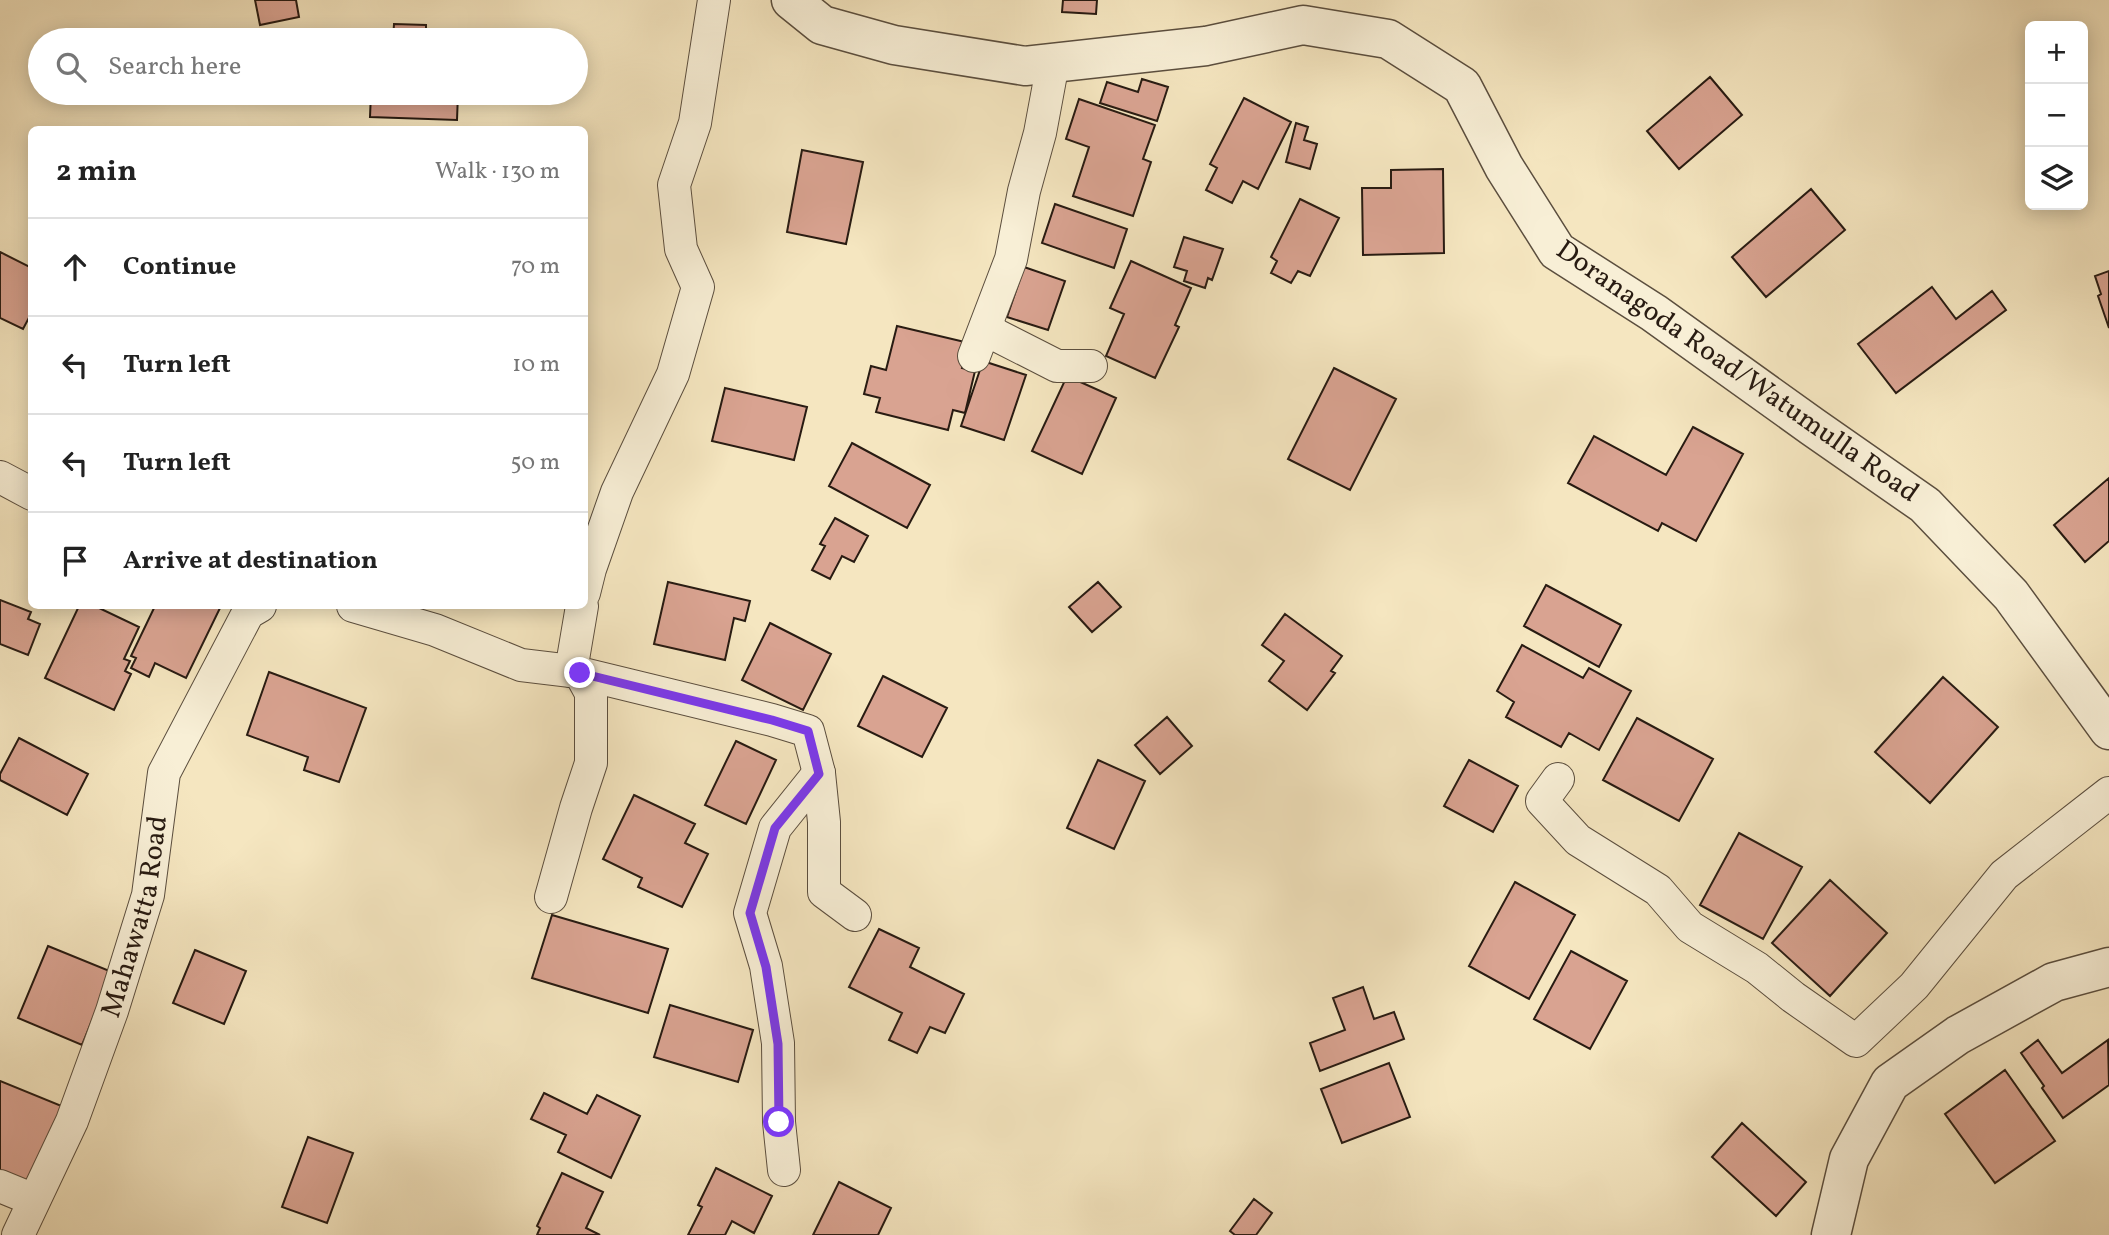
<!DOCTYPE html>
<meta charset="utf-8">
<style>
body{margin:0;font-family:Vollkorn,serif;background:#f6f6f6;color:#222}
.controls{position:absolute;right:21px;top:21px;display:grid;overflow:hidden;border-radius:10px;box-shadow:0 4px 18px #0003}
.controls button{width:63px;height:63px;display:grid;place-items:center;padding:0;border:0;border-bottom:2px solid #e0e0e0;background:#fff;color:#222;font:35px sans-serif}
.stop{position:absolute;width:21px;height:21px;margin:-16px;border:5px solid #7c3aed;border-radius:50%;background:#fff}
.stop.end{background:#7c3aed;border-color:#fff;box-shadow:0 2px 7px #0008}
.list{margin:0;padding:0;list-style:none}
h2{display:flex;justify-content:space-between;align-items:center;height:91px;margin:0;padding:0 28px;font-size:30px}
h2 small{font-size:23px;font-weight:400;color:#767676}
.list li{display:grid;grid-template-columns:46px 1fr auto;gap:21px;align-items:center;box-sizing:border-box;height:98px;padding:0 28px;border-top:2px solid #e0e0e0}
.list b{display:block;font-size:26px;white-space:nowrap}
.list em{font-size:23px;font-style:normal;color:#767676}
.icon{flex:none;width:38px;height:38px;fill:none;stroke:currentColor;stroke-width:2;stroke-linecap:round;stroke-linejoin:round}
.map{position:relative;flex:none;width:2109px;height:1235px;overflow:hidden}
.search{position:absolute;background:#fff;box-shadow:0 4px 18px #0003;left:28px;top:28px;width:560px;height:77px;display:flex;align-items:center;gap:18px;box-sizing:border-box;padding:0 24px;border-radius:38px;color:#767676;font-size:26px}
.panel{position:absolute;background:#fff;box-shadow:0 4px 18px #0003;left:28px;top:126px;width:560px;height:483px;border-radius:10px}
.map>svg:first-child{display:block}
</style>
<div class="map">
<svg width="2109" height="1235" viewBox="0 0 2109 1235">
<rect width="100%" height="100%" fill="#f5e6c0"/>
<filter id="stains"><feTurbulence type="fractalNoise" baseFrequency=".00286" numOctaves="4"/><feColorMatrix values="0 0 0 0 .2 0 0 0 0 .09 0 0 0 0 .02 0 0 0 .5 -.17"/></filter>
<radialGradient id="worn" r=".72"><stop offset=".6" stop-color="#630" stop-opacity="0"/><stop offset="1" stop-color="#630" stop-opacity=".3"/></radialGradient>
<path fill="#d9a391" stroke="#281b12" stroke-width="2" d="M 255,0 L 296,0 L 299,17 L 260,25 Z
M 1063,0 L 1097,0 L 1096,14 L 1062,12 Z
M 394,24 L 426,25 L 426,40 L 393,40 Z
M 1710,77 L 1742,115 L 1679,169 L 1647,131 Z
M 1142,79 L 1168,87 L 1157,121 L 1100,103 L 1107,82 L 1138,92 Z
M 371,93 L 458,93 L 457,120 L 370,117 Z
M 1244,98 L 1291,122 L 1258,189 L 1243,181 L 1232,203 L 1206,190 L 1217,168 L 1210,164 Z
M 1079,99 L 1155,125 L 1143,159 L 1151,162 L 1133,216 L 1073,196 L 1089,147 L 1066,139 Z
M 1296,123 L 1308,127 L 1304,140 L 1317,144 L 1310,169 L 1286,162 Z
M 802,150 L 863,162 L 846,244 L 787,232 Z
M 1443,169 L 1444,253 L 1363,255 L 1362,188 L 1391,188 L 1391,170 Z
M 1811,189 L 1845,230 L 1766,297 L 1732,257 Z
M 1300,199 L 1339,218 L 1310,276 L 1298,271 L 1291,283 L 1271,273 L 1277,261 L 1271,257 Z
M 1055,204 L 1127,229 L 1114,268 L 1042,243 Z
M 1184,237 L 1223,249 L 1212,280 L 1208,278 L 1205,288 L 1184,281 L 1187,271 L 1174,267 Z
M 0,252 L 32,268 L 32,312 L 23,329 L 0,318 Z
M 1131,261 L 1191,288 L 1175,325 L 1179,327 L 1155,378 L 1106,356 L 1124,314 L 1110,308 Z
M 1024,267 L 1065,281 L 1048,330 L 1007,317 Z
M 2109,271 L 2109,328 L 2098,296 L 2101,294 L 2095,276 Z
M 1932,287 L 1956,319 L 1992,291 L 2006,310 L 1896,393 L 1858,344 Z
M 897,326 L 969,343 L 962,368 L 975,371 L 965,413 L 953,410 L 948,430 L 876,412 L 880,398 L 864,394 L 871,366 L 886,370 Z
M 983,361 L 1026,375 L 1004,440 L 961,426 Z
M 1334,368 L 1396,399 L 1350,490 L 1288,459 Z
M 1067,376 L 1116,398 L 1082,474 L 1032,451 Z
M 725,388 L 807,407 L 794,460 L 712,441 Z
M 1693,427 L 1743,454 L 1696,541 L 1662,523 L 1658,531 L 1568,483 L 1594,436 L 1666,475 Z
M 852,443 L 930,485 L 907,528 L 829,486 Z
M 2109,478 L 2109,541 L 2085,562 L 2054,525 Z
M 835,518 L 868,536 L 854,562 L 842,556 L 830,579 L 812,570 L 825,546 L 820,544 Z
M 668,582 L 750,601 L 745,621 L 734,618 L 725,660 L 654,644 Z
M 1098,582 L 1121,607 L 1092,632 L 1069,607 Z
M 1546,585 L 1621,625 L 1599,667 L 1524,626 Z
M 0,600 L 31,612 L 28,619 L 40,624 L 28,655 L 0,644 Z
M 79,606 L 95,606 L 139,627 L 124,659 L 130,661 L 125,671 L 131,674 L 114,710 L 45,678 Z
M 155,606 L 221,606 L 186,678 L 155,663 L 149,677 L 131,668 L 136,658 L 131,656 Z
M 1285,614 L 1342,656 L 1331,671 L 1335,673 L 1307,710 L 1269,681 L 1284,661 L 1262,645 Z
M 770,623 L 831,654 L 803,710 L 742,680 Z
M 1522,645 L 1583,678 L 1589,668 L 1631,691 L 1599,750 L 1569,733 L 1561,747 L 1506,717 L 1514,702 L 1497,691 Z
M 269,672 L 366,708 L 339,782 L 304,770 L 308,757 L 247,735 Z
M 883,676 L 947,708 L 922,757 L 858,726 Z
M 1943,677 L 1998,727 L 1930,803 L 1875,752 Z
M 1167,717 L 1192,746 L 1160,774 L 1135,745 Z
M 1637,718 L 1713,759 L 1679,821 L 1603,780 Z
M 19,738 L 88,774 L 67,815 L 0,780 L 0,774 Z
M 736,741 L 776,760 L 746,824 L 705,805 Z
M 1098,760 L 1145,781 L 1114,849 L 1067,828 Z
M 1469,760 L 1518,786 L 1493,832 L 1444,806 Z
M 634,795 L 695,824 L 685,843 L 708,854 L 682,907 L 638,887 L 642,878 L 603,859 Z
M 1739,833 L 1802,867 L 1763,939 L 1700,905 Z
M 1830,880 L 1887,933 L 1830,996 L 1772,943 Z
M 1515,882 L 1575,915 L 1529,999 L 1469,966 Z
M 552,915 L 668,949 L 648,1013 L 532,978 Z
M 879,929 L 919,948 L 910,967 L 964,994 L 945,1033 L 930,1027 L 917,1053 L 889,1040 L 902,1013 L 849,987 Z
M 48,946 L 112,972 L 82,1045 L 18,1018 Z
M 195,950 L 246,971 L 224,1024 L 173,1003 Z
M 1571,951 L 1627,981 L 1590,1049 L 1534,1019 Z
M 1363,987 L 1374,1019 L 1394,1012 L 1404,1039 L 1320,1071 L 1310,1043 L 1345,1030 L 1333,998 Z
M 670,1005 L 753,1030 L 738,1082 L 654,1057 Z
M 2038,1040 L 2062,1073 L 2108,1040 L 2109,1085 L 2063,1118 L 2042,1088 L 2044,1086 L 2021,1053 Z
M 1389,1063 L 1410,1117 L 1342,1143 L 1321,1089 Z
M 2005,1070 L 2055,1141 L 1995,1183 L 1945,1114 Z
M 0,1081 L 64,1107 L 32,1187 L 0,1174 Z
M 544,1093 L 587,1114 L 597,1095 L 640,1116 L 611,1178 L 558,1152 L 566,1135 L 531,1119 Z
M 1742,1123 L 1806,1182 L 1776,1216 L 1712,1157 Z
M 308,1137 L 353,1153 L 327,1223 L 282,1207 Z
M 716,1168 L 772,1196 L 754,1233 L 732,1221 L 725,1235 L 688,1235 L 702,1207 L 698,1205 Z
M 562,1173 L 603,1192 L 586,1228 L 600,1235 L 537,1235 L 540,1228 L 537,1226 Z
M 839,1182 L 891,1208 L 878,1235 L 813,1235 Z
M 1254,1199 L 1272,1213 L 1256,1235 L 1235,1235 L 1230,1231 Z"/>
<g fill="none" stroke-linecap="round" stroke-linejoin="round">
<g stroke="#5b4e3e" stroke-width="34">
<g id="minor">
<path d="M 986,326 L 996,335 L 1057,366 L 1091,366"/>
<path d="M 974,356 L 1011,259 L 1024,191 L 1040,133 L 1053,63"/>
<path d="M 0,477 L 32,494"/>
<path d="M 584,593 L 590,569 L 617,492 L 673,374 L 698,287 L 681,249 L 674,185 L 695,123 L 714,0"/>
<path d="M 353,606 L 435,630 L 521,665 L 571,671"/>
<path d="M 582,606 L 571,671 L 772,720 L 808,731 L 819,773 L 824,822 L 824,892 L 855,915"/>
<path d="M 1558,779 L 1542,801 L 1578,840 L 1658,890 L 1690,927 L 1757,968 L 1793,997 L 1856,1041 L 1914,986 L 2004,875 L 2109,793"/>
<path d="M 551,897 L 576,808 L 591,763 L 591,693 L 580,673"/>
<path d="M 784,1170 L 779,1122 L 778,1043 L 766,966 L 750,913 L 775,828 L 819,773"/>
<path d="M 0,1186 L 34,1200"/>
<path id="s1" d="M 18,1235 L 72,1121 L 112,1011 L 148,895 L 164,773 L 248,613 L 260,606"/>
</g>
</g>
<g stroke="#5b4e3e" stroke-width="41">
<path id="tertiary" d="M 791,0 L 822,25 L 894,45 L 1025,66 L 1206,46 L 1303,25 L 1388,39 L 1462,86 L 1504,167 L 1557,251 L 1654,313 L 1813,427 L 1925,505 L 2011,595 L 2109,730
M 1831,1235 L 1849,1159 L 1890,1083 L 1958,1035 L 2054,982 L 2109,967"/>
</g>
<use href="#minor" stroke="#f8efd6" stroke-width="32"/>
<use href="#tertiary" stroke="#f8efd6" stroke-width="38"/>
</g>
<g fill="none" stroke-linecap="round" stroke-linejoin="round">
<path stroke="#7c3aed" stroke-width="9" d="M 580,673 L 772,720 L 808,731 L 819,774 L 775,828 L 750,913 L 766,967 L 778,1044 L 779,1122"/>
</g>
<g text-anchor="middle" dominant-baseline="central" stroke-width="7" stroke-linejoin="round" paint-order="stroke">
<g font-size="28" fill="#281b12" stroke="#f8efd6">
<text transform="translate(1737 372) rotate(35)">Doranagoda Road/Watumulla Road</text>
<text stroke="none"><textPath href="#s1" startOffset="341">Mahawatta Road</textPath></text>
</g>
</g>
<rect width="100%" height="100%" filter="url(#stains)"/>
<rect width="100%" height="100%" fill="url(#worn)"/>
</svg>
<div class="controls">
<button>+</button>
<button>−</button>
<button><svg class="icon" aria-label="layers" viewBox="0 0 24 24"><path d="M12 4l9 5-9 5-9-5zM3 14l9 5 9-5"/></svg></button>
</div>
<div class="stop" style="left:779px;top:1122px"></div>
<div class="stop end" style="left:580px;top:673px"></div>
<div class="search"><svg class="icon" aria-label="search" viewBox="0 0 24 24"><circle cx="10" cy="10" r="6"/><path d="M15 15l6 6"/></svg>Search here</div>
<section class="panel">
<h2>2 min<small>Walk · 130 m</small></h2>
<ul class="list">
<li><svg class="icon" aria-label="ahead" viewBox="0 0 24 24"><path d="M12 20V5M6 11l6-6 6 6"/></svg><div><b>Continue</b></div><em>70 m</em></li>
<li><svg class="icon" aria-label="left" viewBox="0 0 24 24"><path d="M17 20v-9H6M10 6l-5 5 5 5"/></svg><div><b>Turn left</b></div><em>10 m</em></li>
<li><svg class="icon" aria-label="left" viewBox="0 0 24 24"><path d="M17 20v-9H6M10 6l-5 5 5 5"/></svg><div><b>Turn left</b></div><em>50 m</em></li>
<li><svg class="icon" aria-label="arrive" viewBox="0 0 24 24"><path d="M6 21V4h12l-3 4 3 4H6"/></svg><div><b>Arrive at destination</b></div></li>
</ul>
</section>
</div>
